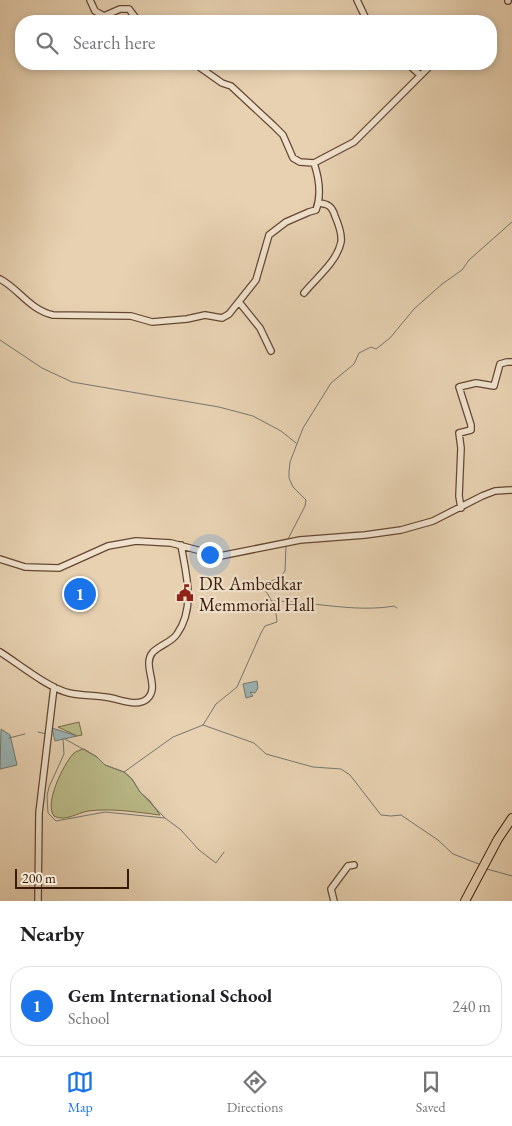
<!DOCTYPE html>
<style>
body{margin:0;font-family:"EB Garamond",serif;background:#f6f6f6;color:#202124}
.scale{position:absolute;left:15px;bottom:12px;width:114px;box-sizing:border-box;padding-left:5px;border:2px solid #391907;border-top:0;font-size:14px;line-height:18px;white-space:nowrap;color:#391907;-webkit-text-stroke:4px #efe1cc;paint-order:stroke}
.you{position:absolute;left:209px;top:554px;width:18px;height:18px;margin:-12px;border:4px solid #fff;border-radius:50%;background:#1a73e8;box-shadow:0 0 0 8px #1a73e833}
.badge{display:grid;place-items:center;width:32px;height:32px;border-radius:50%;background:#1a73e8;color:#fff;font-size:16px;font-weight:700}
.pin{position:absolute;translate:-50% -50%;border:2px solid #fff;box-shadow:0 1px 5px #0006}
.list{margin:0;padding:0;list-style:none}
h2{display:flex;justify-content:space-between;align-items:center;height:65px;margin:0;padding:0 20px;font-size:21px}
h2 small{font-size:16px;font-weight:400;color:#757577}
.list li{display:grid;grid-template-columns:32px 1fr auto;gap:15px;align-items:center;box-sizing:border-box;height:80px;margin:0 10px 10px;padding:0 10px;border:1px solid #e0e0e0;border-radius:20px}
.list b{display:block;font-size:19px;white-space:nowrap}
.list p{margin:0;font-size:16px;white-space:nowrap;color:#757577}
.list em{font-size:16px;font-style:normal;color:#757577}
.icon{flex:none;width:28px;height:28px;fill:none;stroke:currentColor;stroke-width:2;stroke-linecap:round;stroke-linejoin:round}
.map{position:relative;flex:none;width:512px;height:901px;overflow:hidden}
.search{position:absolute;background:#fff;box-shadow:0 2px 8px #0003;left:15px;right:15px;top:15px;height:55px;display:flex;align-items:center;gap:12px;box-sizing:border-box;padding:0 18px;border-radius:20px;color:#757577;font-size:19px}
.sheet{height:155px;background:#fff}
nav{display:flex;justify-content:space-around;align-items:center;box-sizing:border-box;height:70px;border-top:1px solid #e0e0e0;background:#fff;font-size:14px;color:#757577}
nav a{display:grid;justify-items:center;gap:2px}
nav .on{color:#1a73e8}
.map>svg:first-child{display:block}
</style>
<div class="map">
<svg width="512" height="901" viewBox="0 0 512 901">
<rect width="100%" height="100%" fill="#e7d1b1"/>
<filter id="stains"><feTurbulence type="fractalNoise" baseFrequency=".004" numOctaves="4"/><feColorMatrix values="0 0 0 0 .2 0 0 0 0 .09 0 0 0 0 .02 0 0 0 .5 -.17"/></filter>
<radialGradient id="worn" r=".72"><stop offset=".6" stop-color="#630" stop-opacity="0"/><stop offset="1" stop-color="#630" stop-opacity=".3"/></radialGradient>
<path fill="#baba88" stroke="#7a6a48" d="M 79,722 L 82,735 L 77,736 L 58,727 Z
M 84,749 L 97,757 L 105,765 L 124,772 L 132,779 L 140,792 L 150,801 L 160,815 C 136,812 112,808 88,811 C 77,813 65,822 54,816 C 44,804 63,765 73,754 C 76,751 80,750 84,749 Z"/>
<path fill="#9bb5b6" stroke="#747770" d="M 257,681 L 258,688 L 255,693 L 250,692 L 253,696 L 246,698 L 243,684 Z
M 52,728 L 77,736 L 55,741 Z
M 1,729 L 10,735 L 17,765 L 0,769 Z"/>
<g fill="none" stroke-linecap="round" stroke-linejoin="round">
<path stroke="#747770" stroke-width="1" d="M 0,340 L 42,368 L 72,382 L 219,407 L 253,416 L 281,431 L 296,443
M 288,539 L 305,506 L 306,500 L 293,487 L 289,478 L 289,471 L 290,462 L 303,428 L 331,383 L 354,364 L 359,353 L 371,347 L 376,349 L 390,338 L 414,309 L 442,284 L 462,270 L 469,260 L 512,222
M 271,601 C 311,601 354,613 394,606 L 397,608
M 203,725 L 254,743 L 266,754 L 313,767 L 341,769 L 350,775 L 381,815 L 391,816 L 401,815 L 438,840 L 453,854 L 479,864
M 38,732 L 47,734
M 9,738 L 25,734
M 63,739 L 64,754 L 49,787 L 47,796 L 48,813 L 56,821 L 105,812 L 165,818 L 181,830 L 199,850 L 216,863 L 224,852
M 65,739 L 97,757 L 105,765 L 124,772 L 173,737 L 203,725 L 216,704 L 237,687 L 261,633 L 265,626 L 277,622 C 277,612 271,598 265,590 L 265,582 L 279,579 L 285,571 L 286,546
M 124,772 L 132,779 L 140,792 L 165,818
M 487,869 L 512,876"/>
<g stroke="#644732" stroke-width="8">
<path id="minor" d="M 90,0 L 95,11 L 104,16 L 120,9 L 129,9 L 138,21
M 357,0 L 367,21
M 508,0 L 508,1
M 408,64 L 420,75
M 314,163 L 354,142 L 432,64
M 0,279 C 19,289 30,310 53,315 L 131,316 L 152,322 L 187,319 L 205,315 L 222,318 L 229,314 L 256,280 L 269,235 L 286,222 L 309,212 L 316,210 C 322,194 319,178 314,163 L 300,162 L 293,158 L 283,135 L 274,126 L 231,86 L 222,83 L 195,64
M 304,293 C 316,278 337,262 341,242 C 342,235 338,223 335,216 C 332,206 328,204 319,203
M 239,302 L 260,328 L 271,351
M 461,508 L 459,496 L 461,448 L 459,433 L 471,430 L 471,425 L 459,387 L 476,383 L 494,386 L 500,364 L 507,362 L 512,362
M 0,559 L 25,567 L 59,568 L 108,546 L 136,541 L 171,543 L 220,556 L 300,540 L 365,535 L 401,530 L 433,521 L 482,496 L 495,491 L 512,490
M 0,652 C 19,664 48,688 69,693 C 82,696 97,695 111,698 C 121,700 138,707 147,699 C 161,687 141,665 153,652 C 160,645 172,642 177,634 C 196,607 186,574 181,545
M 38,901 L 39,813 L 54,687
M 334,901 L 331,889 L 348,866 L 354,865"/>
</g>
<g stroke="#391907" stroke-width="10">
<path id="major" d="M 465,901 L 498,839 L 512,818"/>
</g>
<use href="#minor" stroke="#efe1cc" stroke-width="5.5"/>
<use href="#major" stroke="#e7d1b1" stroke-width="8"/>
</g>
<defs>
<g id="civic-bare" transform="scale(1.35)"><path d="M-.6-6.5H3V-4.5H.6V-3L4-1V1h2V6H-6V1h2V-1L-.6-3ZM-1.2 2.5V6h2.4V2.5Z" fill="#8f2418" stroke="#efe1cc" stroke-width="2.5" paint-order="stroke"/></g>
</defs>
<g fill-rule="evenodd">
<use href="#civic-bare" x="185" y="593"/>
</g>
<g text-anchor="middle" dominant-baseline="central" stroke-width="4.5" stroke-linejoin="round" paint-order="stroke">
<g font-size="18" fill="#391907" stroke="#efe1cc" text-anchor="start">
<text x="199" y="583">DR Ambedkar<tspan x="199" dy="21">Memmorial Hall</tspan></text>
</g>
</g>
<rect width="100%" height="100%" filter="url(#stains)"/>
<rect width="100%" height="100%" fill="url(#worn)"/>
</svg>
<div class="scale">200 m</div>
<div class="you"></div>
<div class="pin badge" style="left:80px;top:594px">1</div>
<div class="search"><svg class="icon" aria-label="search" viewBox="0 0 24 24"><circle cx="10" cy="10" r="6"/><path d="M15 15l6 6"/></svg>Search here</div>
</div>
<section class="sheet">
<h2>Nearby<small></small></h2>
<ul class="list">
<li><span class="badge">1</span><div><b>Gem International School</b><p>School</p></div><em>240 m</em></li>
</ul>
</section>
<nav>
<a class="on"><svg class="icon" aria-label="map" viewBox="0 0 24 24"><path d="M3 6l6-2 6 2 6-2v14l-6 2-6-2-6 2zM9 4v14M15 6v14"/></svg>Map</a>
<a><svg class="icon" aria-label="directions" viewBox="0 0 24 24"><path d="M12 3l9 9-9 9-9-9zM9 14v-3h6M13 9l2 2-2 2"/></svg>Directions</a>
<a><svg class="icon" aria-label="saved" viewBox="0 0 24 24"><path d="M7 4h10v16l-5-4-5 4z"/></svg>Saved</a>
</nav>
